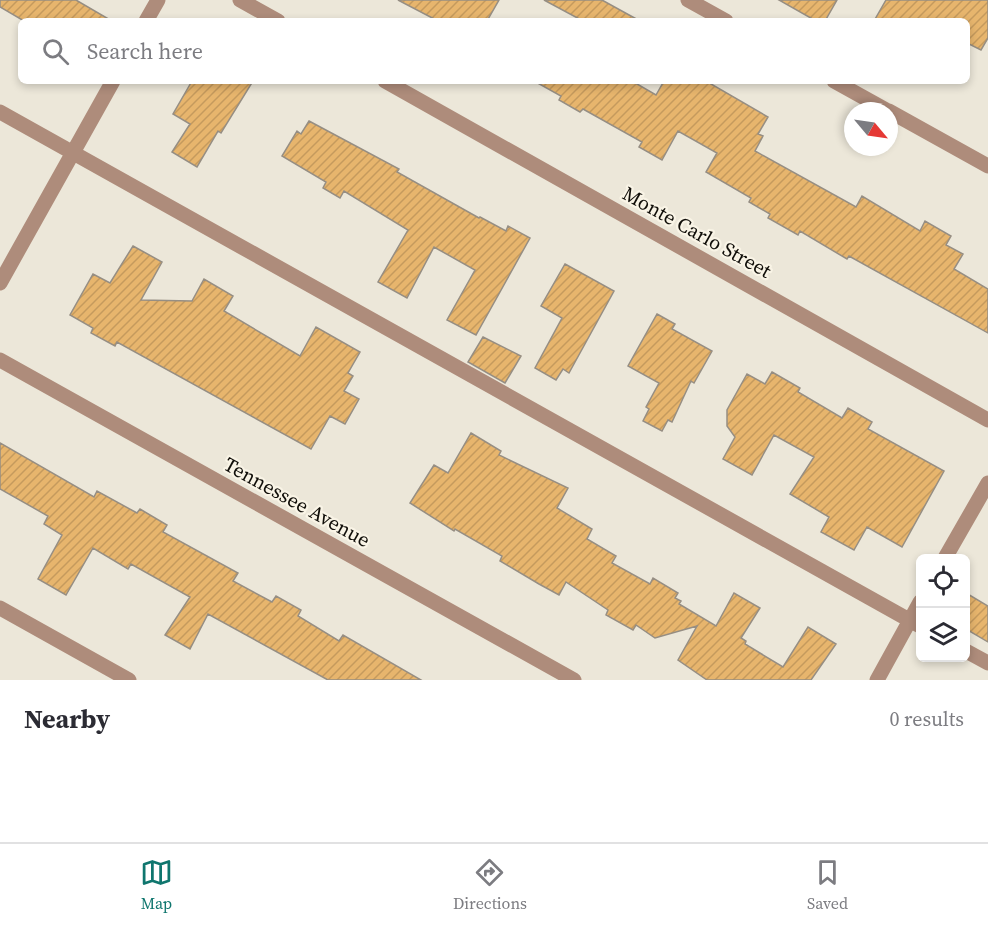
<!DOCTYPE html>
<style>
body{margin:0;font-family:"Source Serif 4",serif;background:#f2f2f3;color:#2b2b33}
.controls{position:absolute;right:18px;bottom:18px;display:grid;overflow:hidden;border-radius:9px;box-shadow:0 3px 9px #0003}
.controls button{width:54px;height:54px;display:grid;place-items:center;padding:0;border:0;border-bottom:2px solid #e1e1e2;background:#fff;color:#2b2b33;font:30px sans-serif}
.compass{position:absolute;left:844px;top:102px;width:54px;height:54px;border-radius:50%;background:#fff;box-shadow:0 3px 9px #0003;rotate:119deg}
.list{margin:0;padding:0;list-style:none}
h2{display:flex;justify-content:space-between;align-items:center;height:78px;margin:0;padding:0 24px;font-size:26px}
h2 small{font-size:20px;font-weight:400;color:#7c7c81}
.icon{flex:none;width:33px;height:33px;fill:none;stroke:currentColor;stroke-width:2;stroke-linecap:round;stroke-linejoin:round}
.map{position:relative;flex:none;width:988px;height:680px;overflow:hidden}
.search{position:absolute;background:#fff;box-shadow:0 3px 9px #0003;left:18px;right:18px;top:18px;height:66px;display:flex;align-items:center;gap:15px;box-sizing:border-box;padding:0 21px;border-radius:9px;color:#7c7c81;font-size:22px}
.sheet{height:162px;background:#fff}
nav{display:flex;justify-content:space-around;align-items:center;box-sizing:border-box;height:84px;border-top:2px solid #e1e1e2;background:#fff;font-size:16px;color:#7c7c81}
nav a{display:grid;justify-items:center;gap:3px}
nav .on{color:#0f766e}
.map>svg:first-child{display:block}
</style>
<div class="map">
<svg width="988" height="680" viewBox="0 0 988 680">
<defs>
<pattern id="building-hatch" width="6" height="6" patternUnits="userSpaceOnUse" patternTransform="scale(1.5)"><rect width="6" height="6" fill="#e7b56d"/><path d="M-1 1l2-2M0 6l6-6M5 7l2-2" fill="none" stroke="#c59a5d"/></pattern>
</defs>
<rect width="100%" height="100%" fill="#ece7d9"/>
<path fill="url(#building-hatch)" stroke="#968e83" stroke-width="1.5" d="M 0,0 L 76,0 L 112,21 L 24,21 L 0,7 Z
M 398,0 L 499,0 L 487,21 L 438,21 Z
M 544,0 L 602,0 L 640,21 L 583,21 Z
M 779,0 L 837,0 L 825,21 L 816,21 Z
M 886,0 L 988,0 L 988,38 L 981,50 L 967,43 L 967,21 L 874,21 Z
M 192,81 L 253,81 L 221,133 L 218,131 L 197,167 L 172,152 L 190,124 L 173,114 Z
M 534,81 L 632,81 L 656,95 L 664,81 L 706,81 L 768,117 L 758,134 L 763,136 L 755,151 L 856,207 L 862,196 L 920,231 L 925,221 L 951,236 L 946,245 L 963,254 L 954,269 L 988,289 L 988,333 L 849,256 L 847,259 L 800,231 L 798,235 L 768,218 L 770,214 L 749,202 L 751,198 L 706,172 L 717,153 L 678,131 L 662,160 L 639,147 L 642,142 L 583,109 L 580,112 L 559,100 L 561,96 Z
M 309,121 L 399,169 L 397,172 L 479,218 L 480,217 L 506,231 L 508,226 L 530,238 L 476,335 L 447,320 L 475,270 L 434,247 L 407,298 L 378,282 L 408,230 L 344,191 L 340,198 L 323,188 L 326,182 L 282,156 L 297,131 L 301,134 Z
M 133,246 L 162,262 L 141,300 L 192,301 L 204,279 L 233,296 L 224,311 L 300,356 L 316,327 L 360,352 L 348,373 L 353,376 L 344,391 L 359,399 L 345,424 L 330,416 L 311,449 L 117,342 L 115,346 L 91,333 L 93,328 L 70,315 L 93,274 L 110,283 Z
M 565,264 L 614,291 L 569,373 L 563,369 L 556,380 L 535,368 L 562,318 L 541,306 Z
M 657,314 L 675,324 L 672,329 L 712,351 L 694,383 L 691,381 L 672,422 L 668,420 L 662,431 L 643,421 L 649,409 L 646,407 L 659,383 L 628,366 Z
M 483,337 L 521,356 L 505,383 L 468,362 Z
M 772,372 L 800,388 L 798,392 L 842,418 L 848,408 L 872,422 L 868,429 L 944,471 L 902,547 L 867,527 L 854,550 L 821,532 L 829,517 L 790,494 L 814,457 L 774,435 L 752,475 L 723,459 L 735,437 L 727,426 L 727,410 L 747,374 L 765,384 Z
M 471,433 L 501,451 L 499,455 L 568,488 L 557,508 L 592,529 L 587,539 L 616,556 L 612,563 L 650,584 L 653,578 L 678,593 L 675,598 L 681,601 L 679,604 L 716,626 L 734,593 L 760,608 L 741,638 L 746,641 L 745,644 L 783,667 L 808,627 L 836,644 L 811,680 L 707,680 L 678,660 L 697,626 L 655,638 L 636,625 L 633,630 L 606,615 L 608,610 L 566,582 L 559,595 L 539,584 L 500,561 L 502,556 L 455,529 L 454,531 L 410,503 L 434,465 L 448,473 Z
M 0,443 L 94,497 L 97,491 L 137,513 L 140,509 L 167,525 L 163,532 L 238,573 L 233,581 L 272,602 L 276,596 L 301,610 L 298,616 L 339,641 L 343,635 L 421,680 L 328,680 L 208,614 L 190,649 L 165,635 L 190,597 L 131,564 L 128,569 L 93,548 L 66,595 L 38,579 L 62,535 L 44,524 L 48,516 L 0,489 Z
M 966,593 L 988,606 L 988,642 L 966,629 Z"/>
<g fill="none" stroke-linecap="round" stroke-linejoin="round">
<path stroke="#ae8c7b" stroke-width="15" d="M 240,0 L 278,21
M 688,0 L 726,21
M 146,21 L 158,0
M 385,81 L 988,420
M 834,81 L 888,111
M 889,111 L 988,166
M 0,112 L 920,626
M 0,283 L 113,81
M 0,360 L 574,680
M 945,558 L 988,483
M 0,608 L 129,680
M 966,651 L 988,663
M 877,680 L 920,602"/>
</g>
<g text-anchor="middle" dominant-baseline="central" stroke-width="4.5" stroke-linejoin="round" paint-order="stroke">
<g font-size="20" fill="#100e09" stroke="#f9f4e6">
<text transform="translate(697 232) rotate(29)">Monte Carlo Street</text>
<text transform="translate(297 502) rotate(29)">Tennessee Avenue</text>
</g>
</g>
</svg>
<div class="controls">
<button><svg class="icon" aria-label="locate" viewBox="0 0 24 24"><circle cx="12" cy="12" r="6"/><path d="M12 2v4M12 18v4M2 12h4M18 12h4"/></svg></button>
<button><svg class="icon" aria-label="layers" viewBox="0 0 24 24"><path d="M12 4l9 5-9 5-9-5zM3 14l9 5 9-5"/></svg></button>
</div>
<svg class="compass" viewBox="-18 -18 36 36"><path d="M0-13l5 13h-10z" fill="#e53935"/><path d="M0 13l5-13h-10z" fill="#7c7c81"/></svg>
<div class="search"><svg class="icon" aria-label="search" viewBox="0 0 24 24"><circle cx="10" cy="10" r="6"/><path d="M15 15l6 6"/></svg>Search here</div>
</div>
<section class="sheet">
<h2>Nearby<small>0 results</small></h2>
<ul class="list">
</ul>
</section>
<nav>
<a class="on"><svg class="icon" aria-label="map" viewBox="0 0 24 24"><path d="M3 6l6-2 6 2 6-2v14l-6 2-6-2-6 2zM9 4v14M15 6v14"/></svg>Map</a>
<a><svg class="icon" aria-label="directions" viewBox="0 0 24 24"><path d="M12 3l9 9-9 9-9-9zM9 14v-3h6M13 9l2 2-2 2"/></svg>Directions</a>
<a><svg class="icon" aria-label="saved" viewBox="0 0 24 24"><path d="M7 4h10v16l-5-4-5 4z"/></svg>Saved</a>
</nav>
